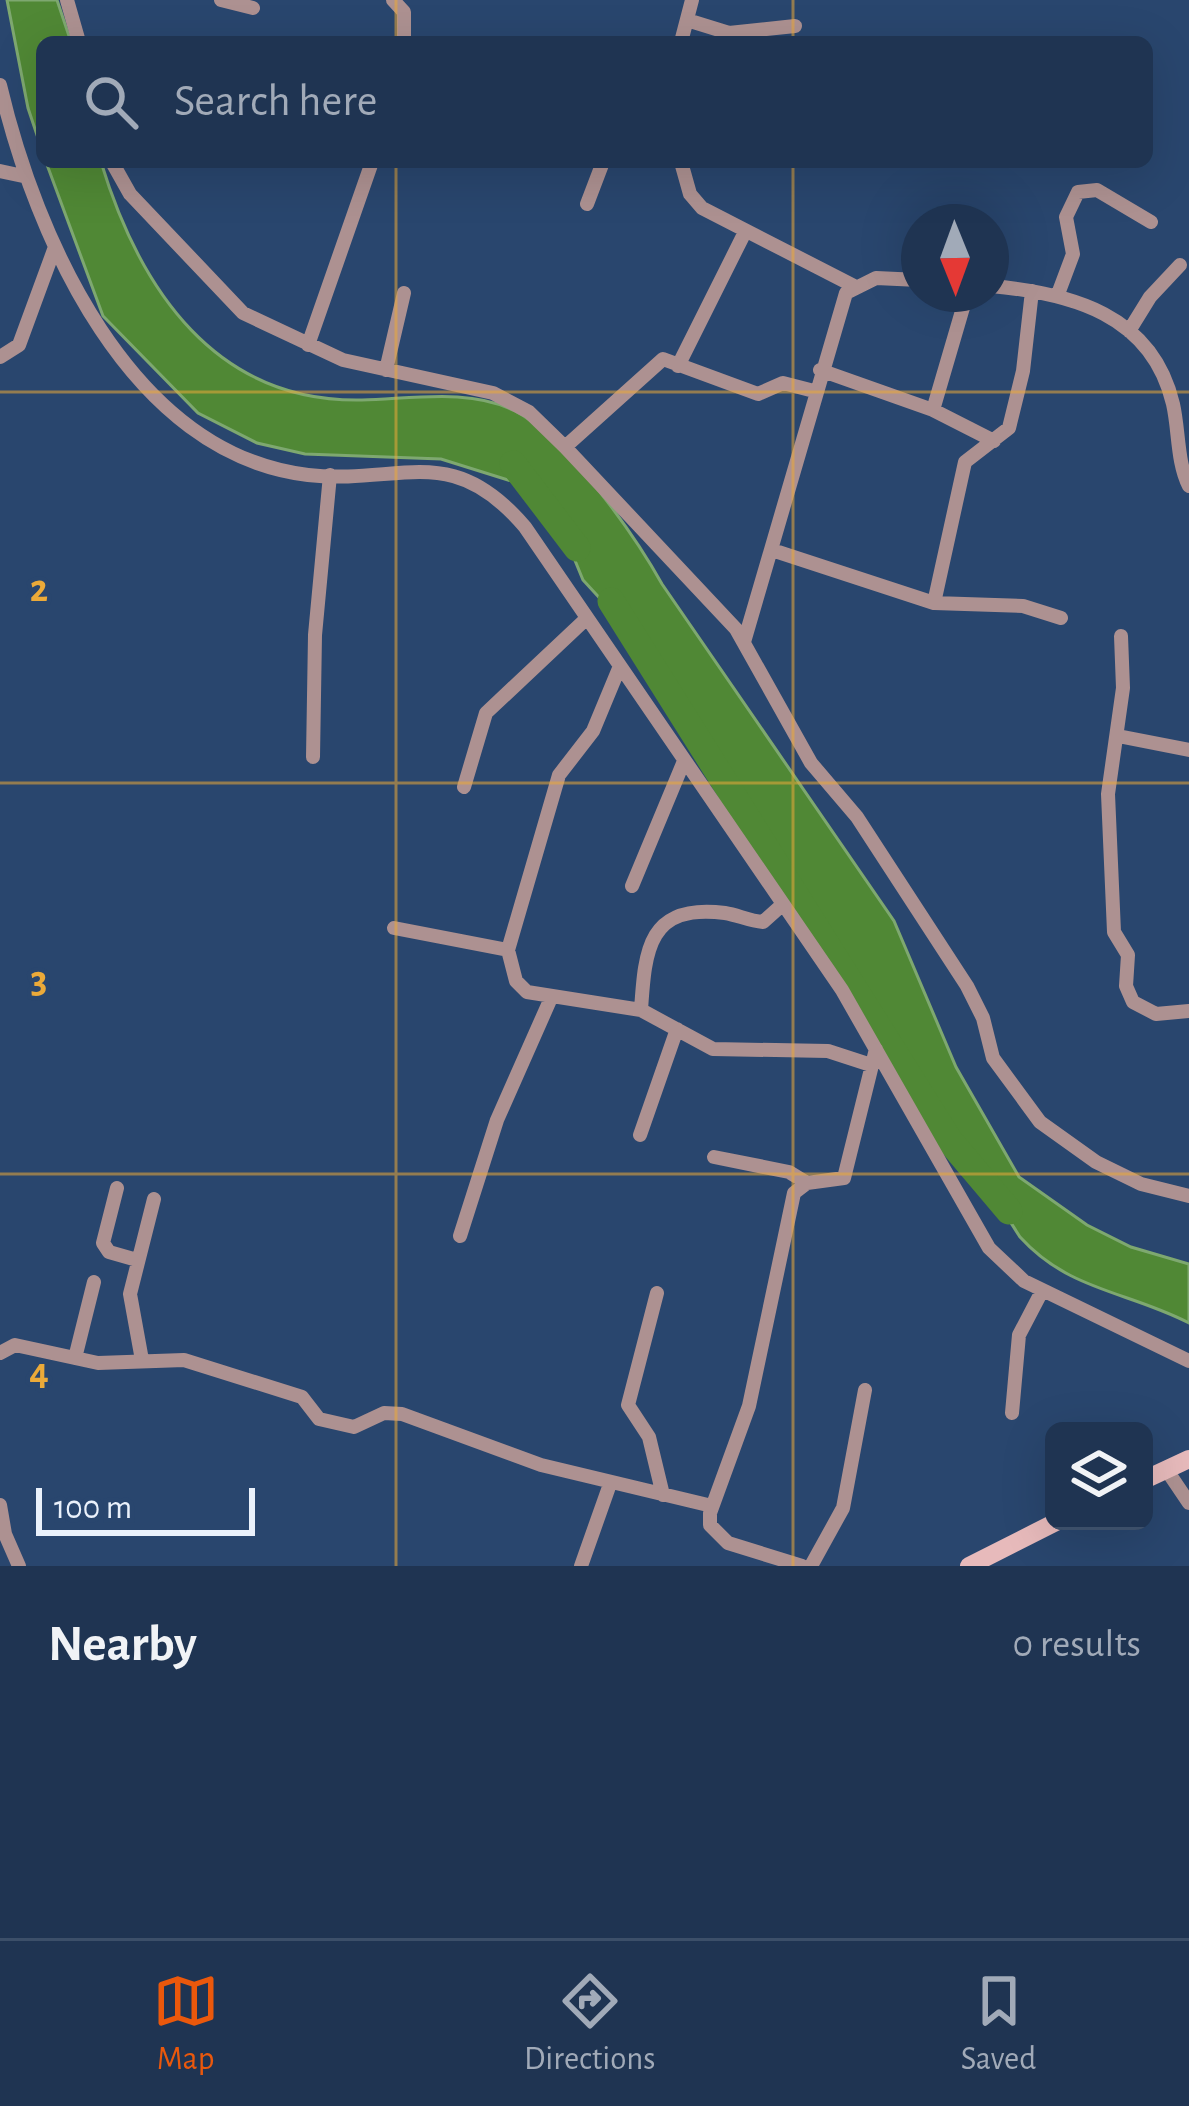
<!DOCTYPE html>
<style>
body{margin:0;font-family:"Alegreya Sans",sans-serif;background:#2c3f5c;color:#f1f3f6}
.controls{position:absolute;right:36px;bottom:36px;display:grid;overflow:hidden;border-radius:18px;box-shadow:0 12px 48px #0002}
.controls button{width:108px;height:108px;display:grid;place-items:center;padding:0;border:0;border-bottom:3px solid #3c4f69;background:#1f3452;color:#f1f3f6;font:60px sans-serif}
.compass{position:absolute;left:901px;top:204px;width:108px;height:108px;border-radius:50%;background:#1f3452;box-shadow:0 12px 48px #0002;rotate:179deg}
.scale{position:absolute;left:36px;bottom:30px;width:219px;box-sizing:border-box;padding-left:12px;border:6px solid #eaf1fb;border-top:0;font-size:33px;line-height:42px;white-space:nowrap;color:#eaf1fb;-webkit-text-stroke:9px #29466e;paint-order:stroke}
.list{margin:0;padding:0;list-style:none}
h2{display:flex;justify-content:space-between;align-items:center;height:156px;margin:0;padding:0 48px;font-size:51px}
h2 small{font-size:39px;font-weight:400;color:#a1aab8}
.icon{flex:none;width:66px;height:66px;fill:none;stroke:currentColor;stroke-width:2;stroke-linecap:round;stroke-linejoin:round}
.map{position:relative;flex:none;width:1189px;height:1566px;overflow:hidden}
.search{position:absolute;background:#1f3452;box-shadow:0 12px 48px #0002;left:36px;right:36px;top:36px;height:132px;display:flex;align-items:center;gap:30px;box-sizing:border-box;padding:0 42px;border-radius:18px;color:#a1aab8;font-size:45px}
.sheet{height:372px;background:#1f3452}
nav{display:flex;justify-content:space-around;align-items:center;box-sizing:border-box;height:168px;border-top:3px solid #3c4f69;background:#1f3452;font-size:33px;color:#a1aab8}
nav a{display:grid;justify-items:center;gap:6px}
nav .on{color:#ea580c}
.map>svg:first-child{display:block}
</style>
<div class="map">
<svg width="1189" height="1566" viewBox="0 0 1189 1566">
<rect width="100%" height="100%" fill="#29466e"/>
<path fill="#508835" stroke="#7ea870" stroke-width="3" d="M 7,0 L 57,0 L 71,42 L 42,42 L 42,150 L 28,108 Z
M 46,162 L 101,162 C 140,290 216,403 362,400 C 411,399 470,388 515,411 C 566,437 634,534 662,584 L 894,921 L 956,1067 L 1019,1177 L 1087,1225 L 1131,1247 L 1189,1264 L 1189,1323 C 1127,1291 1069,1291 1020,1237 L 640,642 L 583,580 L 551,502 L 521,484 L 441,459 L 305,454 L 257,443 L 198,413 L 103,316 Z"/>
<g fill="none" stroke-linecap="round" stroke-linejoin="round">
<path stroke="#508835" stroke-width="27" d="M 513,464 L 577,548
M 611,601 L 949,1140 L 1009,1211"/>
<path stroke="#ad9191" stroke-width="14" d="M 67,0 L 79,42
M 221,0 L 253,8
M 393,0 L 404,12 L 404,42
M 687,20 L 729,33 L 795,26
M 681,42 L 692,0
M 0,85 C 36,238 130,454 308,475 C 402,485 451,440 525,527 L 842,990 L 989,1248 L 1024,1281 L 1189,1361
M 112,162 L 130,194 L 243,313 L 343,360 L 493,393 L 529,412 L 565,447 L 736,629 L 811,763 L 857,817 L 967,986 L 983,1018 L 993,1058 L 1040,1122 L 1096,1162 L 1141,1184 L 1189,1196
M 681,162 L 690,194 L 702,208 L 854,286
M 0,171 L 23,176
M 587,204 L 603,162
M 991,286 C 1070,293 1152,314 1173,404 C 1179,430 1177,463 1189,486
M 1058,294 L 1073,254 L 1066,217 L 1078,192 L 1097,190 L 1151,222
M 1129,331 L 1150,297 L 1180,265
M 308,345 L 372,162
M 0,357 L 19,345 L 55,247
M 678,366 L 744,234
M 386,370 L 404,293
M 820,370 L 933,410 L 994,441
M 933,410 L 967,294
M 565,447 L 663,359 L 758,394 L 783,383 L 814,391
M 772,550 L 934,603 L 1023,606 L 1061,618
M 934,603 L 965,462 L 1009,428 L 1023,371 L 1032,291
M 1121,636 L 1123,688 L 1108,794 L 1114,932 L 1128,955 L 1126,986 L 1133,1002 L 1156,1014 L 1189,1011
M 744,642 L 846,293 L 876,278 L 919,280
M 1118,736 L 1189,750
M 313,757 L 315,635 L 330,475
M 464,787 L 486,713 L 587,618
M 632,886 L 684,761
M 394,928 L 508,950 L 516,981 L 527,992 L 641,1010 L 713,1049 L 828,1051 L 871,1065
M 508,950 L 559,775 L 593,731 L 620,666
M 641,1010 C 645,950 648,903 725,913 C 738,915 749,921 763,922 L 782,905
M 640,1135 L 677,1029
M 714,1157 L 789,1172 L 807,1183
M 117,1188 L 103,1243 L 109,1252 L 137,1260
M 460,1236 L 497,1120 L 551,998
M 657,1293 L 628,1405 L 649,1437 L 663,1495
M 0,1353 L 15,1345 L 98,1363 L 184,1360 L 302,1397 L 319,1419 L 354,1427 L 384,1413 L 402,1414 L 541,1465 L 712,1506
M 75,1358 L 94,1282
M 142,1360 L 130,1294 L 154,1199
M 1012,1413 L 1019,1335 L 1042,1291
M 1166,1469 L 1189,1503
M 0,1505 L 5,1534 L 19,1566
M 581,1566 L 610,1484
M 802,1566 L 728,1543 L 710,1525 L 710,1513 L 749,1406 L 794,1193 L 807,1183 L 844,1178 L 876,1049
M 811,1566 L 843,1508 L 865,1390"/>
<path stroke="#e7babb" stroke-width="18" d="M 1144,1480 L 1189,1459
M 969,1566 L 1058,1521"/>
</g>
<path fill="none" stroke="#ebaa39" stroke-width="3" stroke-opacity="0.55" d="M 396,0 L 396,42M 793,0 L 793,42M 396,162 L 396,1566M 793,162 L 793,1566M 0,392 L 1189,392M 0,783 L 1189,783M 0,1174 L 1189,1174"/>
<g font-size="39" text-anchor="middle" font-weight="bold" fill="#ebaa39" stroke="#29466e" stroke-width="9" stroke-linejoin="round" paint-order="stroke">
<text x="39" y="601">2</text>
<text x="39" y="992">3</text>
<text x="39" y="1384">4</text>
</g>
</svg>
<div class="controls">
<button><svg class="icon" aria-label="layers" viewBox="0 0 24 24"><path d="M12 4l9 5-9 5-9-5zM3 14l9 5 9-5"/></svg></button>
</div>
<svg class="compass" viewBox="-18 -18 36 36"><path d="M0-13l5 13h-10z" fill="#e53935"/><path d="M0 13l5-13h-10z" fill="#a1aab8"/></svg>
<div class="scale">100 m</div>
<div class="search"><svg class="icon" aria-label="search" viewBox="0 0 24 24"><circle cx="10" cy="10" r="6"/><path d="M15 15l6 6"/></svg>Search here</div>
</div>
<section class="sheet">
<h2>Nearby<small>0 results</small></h2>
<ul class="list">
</ul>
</section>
<nav>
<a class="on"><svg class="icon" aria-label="map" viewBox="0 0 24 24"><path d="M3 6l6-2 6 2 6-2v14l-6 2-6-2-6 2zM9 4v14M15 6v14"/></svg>Map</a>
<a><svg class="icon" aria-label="directions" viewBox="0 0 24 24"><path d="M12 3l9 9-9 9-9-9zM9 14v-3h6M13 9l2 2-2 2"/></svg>Directions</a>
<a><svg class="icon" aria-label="saved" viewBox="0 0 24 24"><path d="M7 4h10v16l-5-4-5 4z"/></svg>Saved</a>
</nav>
